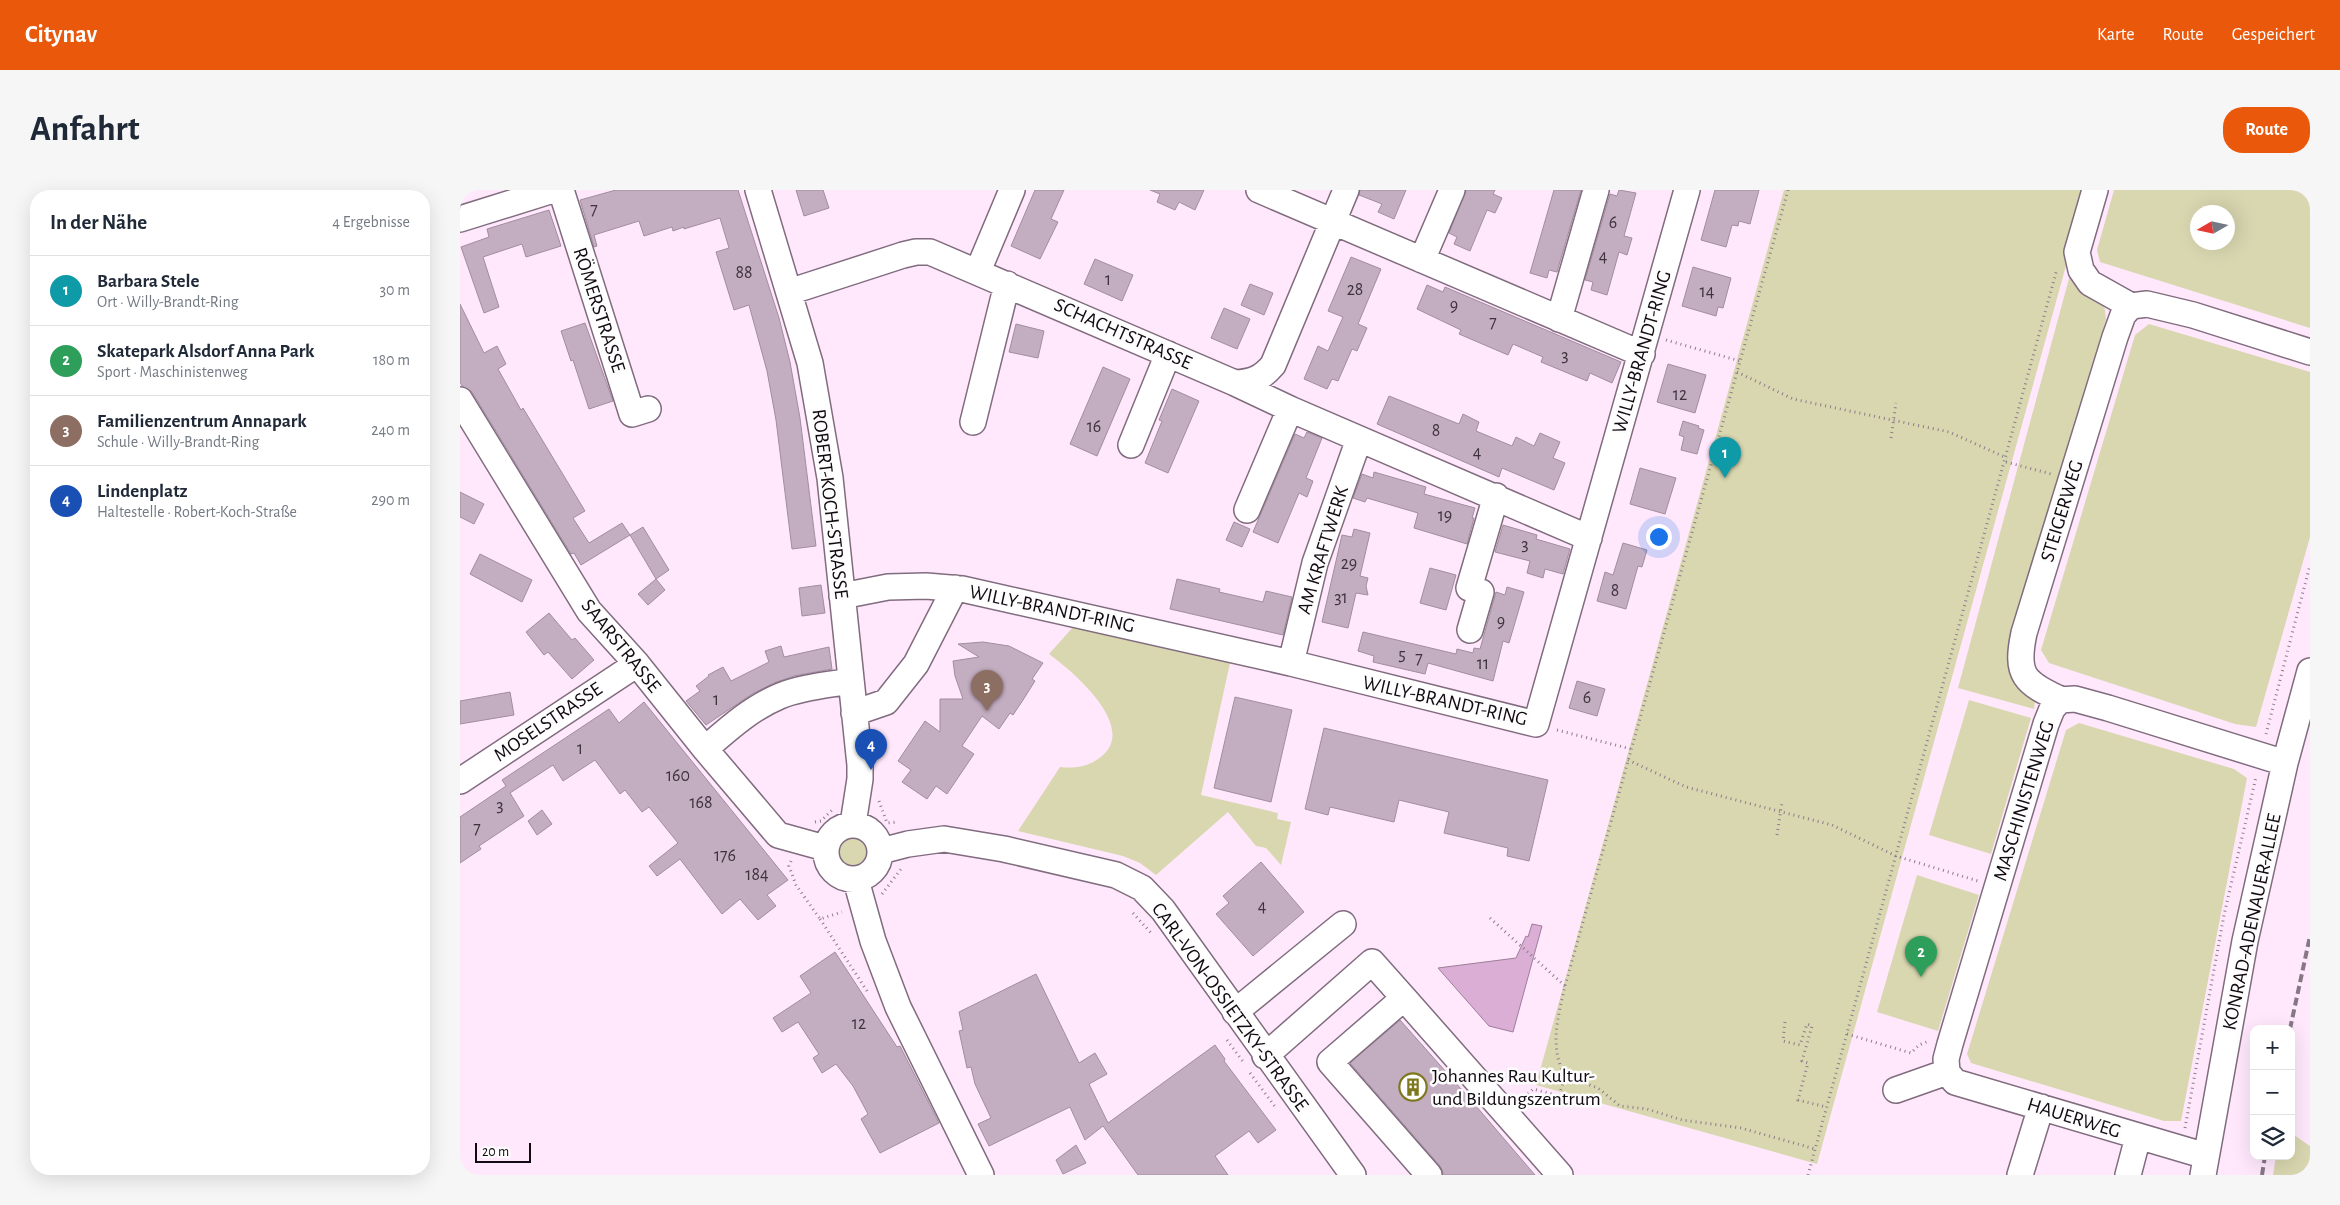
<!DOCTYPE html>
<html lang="de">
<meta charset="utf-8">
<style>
body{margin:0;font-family:"Alegreya Sans",sans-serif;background:#f6f6f7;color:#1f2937}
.controls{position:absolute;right:15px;bottom:15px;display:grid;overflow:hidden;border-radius:10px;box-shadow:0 5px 20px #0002}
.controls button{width:45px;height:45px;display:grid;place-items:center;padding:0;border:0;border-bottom:1px solid #e0e1e3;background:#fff;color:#1f2937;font:25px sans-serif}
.compass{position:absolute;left:1730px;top:15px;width:45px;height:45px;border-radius:50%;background:#fff;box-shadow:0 5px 20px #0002;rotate:261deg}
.scale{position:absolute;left:15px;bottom:12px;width:56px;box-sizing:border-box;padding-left:5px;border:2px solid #110a11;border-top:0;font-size:14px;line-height:18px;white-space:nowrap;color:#110a11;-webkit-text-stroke:4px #fdfdfd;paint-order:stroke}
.you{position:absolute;left:1198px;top:346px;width:18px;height:18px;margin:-12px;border:4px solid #fff;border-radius:50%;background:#1a73e8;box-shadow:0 0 0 8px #1a73e833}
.badge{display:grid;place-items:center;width:32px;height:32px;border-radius:50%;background:#ea580c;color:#fff;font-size:16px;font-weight:700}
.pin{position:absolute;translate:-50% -41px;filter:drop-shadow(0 1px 2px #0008)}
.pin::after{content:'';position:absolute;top:26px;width:18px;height:15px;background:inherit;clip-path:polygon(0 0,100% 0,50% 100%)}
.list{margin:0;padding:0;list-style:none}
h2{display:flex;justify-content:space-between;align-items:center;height:65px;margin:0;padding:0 20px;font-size:21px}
h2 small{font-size:16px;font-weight:400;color:#747a83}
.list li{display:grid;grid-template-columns:32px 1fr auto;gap:15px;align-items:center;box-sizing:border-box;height:70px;padding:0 20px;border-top:1px solid #e0e1e3}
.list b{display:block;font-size:19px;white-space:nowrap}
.list p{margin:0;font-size:16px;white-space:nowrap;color:#747a83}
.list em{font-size:16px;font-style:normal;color:#747a83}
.icon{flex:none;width:28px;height:28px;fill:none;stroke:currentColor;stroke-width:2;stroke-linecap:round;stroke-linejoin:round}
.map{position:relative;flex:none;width:1850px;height:985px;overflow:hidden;border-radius:20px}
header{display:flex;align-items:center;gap:30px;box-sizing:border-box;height:70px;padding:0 25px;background:#ea580c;color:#fff}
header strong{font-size:24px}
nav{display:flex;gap:28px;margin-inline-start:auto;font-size:18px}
.intro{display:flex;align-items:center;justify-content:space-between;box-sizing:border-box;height:120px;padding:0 30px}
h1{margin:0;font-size:35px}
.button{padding:12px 22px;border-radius:20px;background:#ea580c;color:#fff;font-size:18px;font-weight:700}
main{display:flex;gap:30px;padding:0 30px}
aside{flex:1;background:#fff;border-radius:20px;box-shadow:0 5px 20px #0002}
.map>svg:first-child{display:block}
</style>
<header>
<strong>Citynav</strong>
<nav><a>Karte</a><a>Route</a><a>Gespeichert</a></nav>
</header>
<div class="intro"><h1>Anfahrt</h1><a class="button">Route</a></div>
<main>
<aside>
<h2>In der Nähe<small>4 Ergebnisse</small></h2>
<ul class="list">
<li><span class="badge" style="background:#0f9aa8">1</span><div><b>Barbara Stele</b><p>Ort · Willy-Brandt-Ring</p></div><em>30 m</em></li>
<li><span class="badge" style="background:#2e9e5b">2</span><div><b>Skatepark Alsdorf Anna Park</b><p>Sport · Maschinistenweg</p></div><em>180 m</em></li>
<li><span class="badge" style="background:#8d6e63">3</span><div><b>Familienzentrum Annapark</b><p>Schule · Willy-Brandt-Ring</p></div><em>240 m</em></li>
<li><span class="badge" style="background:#1a4fb4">4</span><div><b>Lindenplatz</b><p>Haltestelle · Robert-Koch-Straße</p></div><em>290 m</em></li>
</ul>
</aside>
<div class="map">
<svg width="1850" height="985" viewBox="0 0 1850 985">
<rect width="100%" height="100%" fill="#ffe8fc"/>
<path fill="#d9d7b0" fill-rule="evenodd" d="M 1324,0 L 1627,0 L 1357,974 L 1076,895 Z
M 1654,0 L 1850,0 L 1850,138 L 1640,72 L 1637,60 ZM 1738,22 L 1768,22 L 1768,52 L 1738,52 Z
M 1611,81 L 1644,113 L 1646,129 L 1547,462 L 1555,487 L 1575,511 L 1574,519 L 1498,498 Z
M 1689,134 L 1850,182 L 1850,347 L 1796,537 L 1775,534 L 1589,473 L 1581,460 L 1675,145 Z
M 614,436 L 770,473 L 741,605 L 818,623 L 817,629 L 831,632 L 821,675 L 806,658 L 796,656 L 768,622 L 696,685 L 680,673 L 663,666 L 558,641 L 600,577 C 617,579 631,576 643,565 C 677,535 611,480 589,464 Z
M 1509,510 L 1571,528 L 1531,664 L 1469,645 Z
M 1619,533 L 1774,579 L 1787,588 L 1721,931 L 1704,931 L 1511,873 L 1507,864 L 1606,540 Z
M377 662a16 16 0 1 1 32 0a16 16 0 1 1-32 0Z
M 1457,685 L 1519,705 L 1478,841 L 1417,822 Z
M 1831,943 L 1850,956 L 1850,985 L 1813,985 L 1816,966 L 1831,966 Z"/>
<path fill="#daaed5" stroke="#9e7d9a" d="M 1072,734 L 1082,736 L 1053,842 L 1029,836 L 978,778 L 1056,768 L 1066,746 L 1068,747 Z"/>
<path fill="#c3adc0" stroke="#a28d9f" d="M 156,0 L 278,0 L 319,128 L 330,172 L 340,228 L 356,356 L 332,359 L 316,230 L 307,181 L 289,115 L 274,120 L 256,62 L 269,58 L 260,28 L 224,39 L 224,37 L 213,41 L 212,37 L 184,46 L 179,31 L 134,45 L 137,56 L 134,57 L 120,10 Z
M 336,0 L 363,0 L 369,18 L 344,26 Z
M 575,0 L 604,0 L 591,29 L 598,32 L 580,69 L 551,56 Z
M 690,0 L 744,0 L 735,20 L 719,12 L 715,20 L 697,12 L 700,4 Z
M 900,0 L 946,0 L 934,29 L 918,22 L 922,14 L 899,5 Z
M 1006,0 L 1035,0 L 1033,4 L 1042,8 L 1035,23 L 1027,20 L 1010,61 L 994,54 L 997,47 L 989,43 Z
M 1094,0 L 1121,0 L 1097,82 L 1089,80 L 1087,88 L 1070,83 Z
M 1159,0 L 1176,3 L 1164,46 L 1172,48 L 1167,65 L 1159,62 L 1147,105 L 1131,100 L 1133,92 L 1125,90 L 1150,4 L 1157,6 Z
M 1255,0 L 1299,0 L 1290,34 L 1279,31 L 1278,36 L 1272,35 L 1266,57 L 1241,50 Z
M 89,20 L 101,56 L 66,67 L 62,54 L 23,67 L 39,117 L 24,123 L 1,57 L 29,47 L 27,39 Z
M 891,67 L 921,79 L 898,134 L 907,138 L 897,161 L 892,159 L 878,191 L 872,189 L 867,199 L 844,189 L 858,156 L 868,161 L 883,127 L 868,121 Z
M 635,69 L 673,85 L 662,111 L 624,94 Z
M 1233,77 L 1271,88 L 1263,118 L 1258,117 L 1256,126 L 1222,116 Z
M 790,94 L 813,103 L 804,125 L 781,115 Z
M 967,95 L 983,102 L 985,97 L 1161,172 L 1152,193 L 1130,183 L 1127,191 L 1081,172 L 1083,167 L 1053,154 L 1048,165 L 999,144 L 1001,140 L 957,119 Z
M 0,114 L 24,163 L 37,156 L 46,174 L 38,179 L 61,220 L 63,218 L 125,321 L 113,328 L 129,353 L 162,333 L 170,345 L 121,375 L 114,363 L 111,364 L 12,202 L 2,196 L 0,192 Z
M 764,118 L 790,129 L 777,159 L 751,148 Z
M 125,133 L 153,211 L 129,219 L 113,170 L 111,171 L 101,141 Z
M 556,134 L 584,141 L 578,168 L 549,162 Z
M 1208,174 L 1246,185 L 1235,223 L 1197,212 Z
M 643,177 L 670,189 L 637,266 L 610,254 Z
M 712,199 L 739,211 L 708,283 L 685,273 L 702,231 L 699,230 Z
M 929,206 L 999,234 L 1003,224 L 1019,232 L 1016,241 L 1052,256 L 1056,247 L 1074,256 L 1080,243 L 1100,252 L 1093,268 L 1105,273 L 1094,300 L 1042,278 L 1039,287 L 917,234 Z
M 1223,231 L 1239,236 L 1238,238 L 1244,240 L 1237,264 L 1221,260 L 1224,247 L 1219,245 Z
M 847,242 L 862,248 L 846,288 L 853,291 L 847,307 L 839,303 L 818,353 L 793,342 L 835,244 L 844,248 Z
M 1180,278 L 1216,288 L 1205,324 L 1170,314 Z
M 914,282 L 966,297 L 964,304 L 1015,318 L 1012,328 L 1014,328 L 1007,354 L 954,338 L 958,323 L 907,308 L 905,312 L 893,308 L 902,284 L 913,288 Z
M 0,302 L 24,314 L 14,334 L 0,327 Z
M 774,332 L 790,339 L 782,357 L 766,350 Z
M 1043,335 L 1077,345 L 1076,349 L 1110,359 L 1103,384 L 1085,379 L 1083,388 L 1067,383 L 1070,371 L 1035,362 Z
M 183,337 L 209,380 L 196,389 L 170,345 Z
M 894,339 L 910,343 L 900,386 L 908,388 L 906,396 L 908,405 L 896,403 L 888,438 L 862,432 L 882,345 L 892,347 Z
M 1163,353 L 1187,360 L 1182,377 L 1178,376 L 1166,419 L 1137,411 L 1145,382 L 1153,385 Z
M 20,364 L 72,390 L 62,412 L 10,384 Z
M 970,378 L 996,385 L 986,420 L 960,413 Z
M 196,389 L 205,400 L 188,415 L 178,404 Z
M 717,389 L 760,399 L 759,402 L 803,412 L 806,401 L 832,407 L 823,445 L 710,419 Z
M 361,395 L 365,423 L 342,426 L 339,398 Z
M 1047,397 L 1064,402 L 1049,453 L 1043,451 L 1033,491 L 968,473 L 965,484 L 913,472 L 914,466 L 898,461 L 903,442 L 996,464 L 997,459 L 1013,463 L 1014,458 L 1020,459 L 1036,402 L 1045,405 Z
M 89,423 L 112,450 L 115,448 L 134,470 L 112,489 L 88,462 L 84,465 L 66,442 Z
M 523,452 L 549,456 L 583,473 L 572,489 L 575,491 L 563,510 L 553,525 L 550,523 L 539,539 L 522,526 L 502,556 L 514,564 L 487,604 L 476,596 L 467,609 L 442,592 L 451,580 L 438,571 L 465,531 L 480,542 L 480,509 L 503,509 L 495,486 L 493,471 L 519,467 L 498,454 Z
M 321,456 L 324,467 L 369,457 L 372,479 L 334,486 L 314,493 L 292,504 L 246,535 L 226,511 L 240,501 L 236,496 L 249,486 L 248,485 L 263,477 L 271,491 L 309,472 L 305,461 Z
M 1117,491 L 1145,499 L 1137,526 L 1109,518 Z
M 50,502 L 54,525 L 0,534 L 0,511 Z
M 775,507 L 832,520 L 811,612 L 754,598 Z
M 184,512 L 328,690 L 307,705 L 316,716 L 298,730 L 280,709 L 262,724 L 220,669 L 197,686 L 189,676 L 218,653 L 189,617 L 182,622 L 165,600 L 160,604 L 135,570 L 103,591 L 93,575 L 50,603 L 64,626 L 19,656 L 21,659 L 0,673 L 0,627 L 46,596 L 42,590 L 149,519 L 159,533 Z
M 864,538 L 1088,590 L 1069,671 L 1047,666 L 1048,658 L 984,643 L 989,622 L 939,610 L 934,632 L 870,617 L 868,625 L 845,619 Z
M 82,620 L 92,634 L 77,645 L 68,631 Z
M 801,672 L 844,722 L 793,766 L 756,724 L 769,713 L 763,706 Z
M 375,762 L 437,857 L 440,856 L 479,933 L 420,963 L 401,929 L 408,924 L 393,896 L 376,874 L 362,883 L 353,868 L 359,864 L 338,832 L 322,842 L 313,828 L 351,803 L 340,786 Z
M 576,784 L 619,873 L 635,863 L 647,884 L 629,894 L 648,933 L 755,855 L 765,869 L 764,871 L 816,940 L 798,953 L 789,941 L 755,966 L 768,985 L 678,985 L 643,936 L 625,950 L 610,917 L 529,956 L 518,934 L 531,928 L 515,894 L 511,877 L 507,878 L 499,841 L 503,840 L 499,822 Z
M 940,830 L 1010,909 L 1075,985 L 984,985 L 980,976 L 890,873 Z
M 616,955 L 626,973 L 603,984 L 596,970 Z"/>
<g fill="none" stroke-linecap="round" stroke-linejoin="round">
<g stroke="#806c7e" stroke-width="28">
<path id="minor" d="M 101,0 L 172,224 L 188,219
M 298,0 L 350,173 L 370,288 L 400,575 L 400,589 L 393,634
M 799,0 L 1182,164
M 1635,0 L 1617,62 L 1621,80 L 1630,93 L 1671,116 L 1687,114 L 1733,125 L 1850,162
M 0,29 L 93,0
M 962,70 L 992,0
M 518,81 L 552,0
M 329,102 L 443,65 L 456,62 L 470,62 L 775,193 C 793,192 802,188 813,175 L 886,0
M 1099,129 L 1136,0
M 775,193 L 830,219 L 1129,348
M 0,210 L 129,421 L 177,474 L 245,559 L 318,645 L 365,658
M 513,232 L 547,94
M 671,255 L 708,164
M 787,320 L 830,219
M 382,406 L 428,397 L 466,396 L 502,399 L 831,473 L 1076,534 L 1227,0
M 1010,440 L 1021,402 L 1009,398 L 1036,306
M 831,473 L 855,373 L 899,249
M 1602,510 C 1564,493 1555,485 1564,443 L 1655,147 L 1663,125 L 1671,116
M 394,523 L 426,512 L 456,474 L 495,398
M 245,559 C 268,539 291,518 320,506 C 342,497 368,495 391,491
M 0,591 L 177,474
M366 662a27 27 0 1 1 54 0a27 27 0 1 1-54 0Z
M 421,661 L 448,654 L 484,649 L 544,659 L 656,685 L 682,698 L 703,720 L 893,985
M 396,690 L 413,751 L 438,817 L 521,985
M 775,822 L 883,734
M 805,866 L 912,772 L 944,808
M 1487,882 L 1486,869 L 1490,854 L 1586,534 L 1592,519 L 1600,510 L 1615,509 L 1648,518 L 1825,573
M 1487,882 L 1495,892 L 1746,966
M 1436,900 L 1487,882
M 969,985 L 870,872 L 944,808 L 1100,985
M 1560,985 L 1581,917
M 1668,985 L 1678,947
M 1743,985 L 1785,751 L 1825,573 L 1850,481"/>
</g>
<path stroke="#8c7d8b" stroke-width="3" stroke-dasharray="1 4" stroke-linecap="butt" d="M 1328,0 L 1105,796 C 1098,827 1089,857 1105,886 L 1138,898 L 1160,916 L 1187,919 L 1222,930 L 1281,938 L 1355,959
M 1206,150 L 1280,171
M 1277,182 L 1333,209 L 1489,242 L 1547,268
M 1431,248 L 1436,213
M 1546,272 L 1591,284
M 1097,540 L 1171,559
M 1806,544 L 1850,375
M 1168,570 L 1226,597 L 1372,635 L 1436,666 L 1518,691
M 419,611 L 427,633 L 438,632
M 355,632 L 361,631 L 373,619
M 1317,645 L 1322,612
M 331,671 L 329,676 L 336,695 L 360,729 L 382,722
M 422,704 L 441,679
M 673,723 L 691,743
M 1030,728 L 1105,796
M 360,729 L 407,801
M 1325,832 L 1323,851 L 1340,855 L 1347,834 L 1352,836 L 1342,871 L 1348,873 L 1338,910 L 1366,917
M 1387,844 L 1451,863 L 1459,855 L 1469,851
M 767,850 L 784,873
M 790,883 L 816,918
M 1061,911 L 1073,899 L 1099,906 L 1105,886
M 1725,938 L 1764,725 L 1796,587
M 1348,985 L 1597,79"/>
<use href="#minor" stroke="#fff" stroke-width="25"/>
<path stroke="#867785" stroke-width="4" stroke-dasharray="8 4" stroke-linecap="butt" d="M 1830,839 L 1850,746
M 1802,985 L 1805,966"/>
</g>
<defs>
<g id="building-ring" transform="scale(1.4375)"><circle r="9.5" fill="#fdfdfd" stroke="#7e781d" stroke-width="1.5"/><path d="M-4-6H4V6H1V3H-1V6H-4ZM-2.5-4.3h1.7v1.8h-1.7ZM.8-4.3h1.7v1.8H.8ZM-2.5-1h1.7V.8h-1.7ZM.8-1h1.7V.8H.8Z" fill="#7e781d"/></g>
</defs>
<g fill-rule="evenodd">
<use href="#building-ring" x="953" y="897"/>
</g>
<g text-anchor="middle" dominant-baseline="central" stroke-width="5" stroke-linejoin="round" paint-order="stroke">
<g font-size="18" fill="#3e333d">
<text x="134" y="20">7</text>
<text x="1153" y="33">6</text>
<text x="1143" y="67">4</text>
<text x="284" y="83">88</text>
<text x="648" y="90">1</text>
<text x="895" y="100">28</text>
<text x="1247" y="102">14</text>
<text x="994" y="116">9</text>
<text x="1033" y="133">7</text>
<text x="1105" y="166">3</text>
<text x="1220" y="205">12</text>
<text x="634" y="237">16</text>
<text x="976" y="241">8</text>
<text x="1017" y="263">4</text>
<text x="985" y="326">19</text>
<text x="1065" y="355">3</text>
<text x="889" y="374">29</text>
<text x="1155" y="401">8</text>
<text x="881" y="408">31</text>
<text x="1041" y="432">9</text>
<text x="942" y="465">5</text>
<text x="959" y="469">7</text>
<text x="1023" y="474">11</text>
<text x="1127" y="508">6</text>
<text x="256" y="510">1</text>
<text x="120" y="559">1</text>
<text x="218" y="586">160</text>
<text x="241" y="613">168</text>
<text x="40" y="616">3</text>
<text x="17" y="639">7</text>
<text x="265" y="666">176</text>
<text x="297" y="685">184</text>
<text x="802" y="717">4</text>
<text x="399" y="834">12</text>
</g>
<g font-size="20" fill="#110a11" stroke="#fdfdfd">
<text transform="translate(139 120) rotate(72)">RÖMERSTRASSE</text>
<text transform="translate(663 144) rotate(24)">SCHACHTSTRASSE</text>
<text transform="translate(1182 162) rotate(-74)">WILLY-BRANDT-RING</text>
<text transform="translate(370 314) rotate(83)">ROBERT-KOCH-STRASSE</text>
<text transform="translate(1602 321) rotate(-73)">STEIGERWEG</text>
<text transform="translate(863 360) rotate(-73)">AM KRAFTWERK</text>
<text transform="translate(592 419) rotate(12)">WILLY-BRANDT-RING</text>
<text transform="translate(161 456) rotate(51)">SAARSTRASSE</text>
<text transform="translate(985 511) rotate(13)">WILLY-BRANDT-RING</text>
<text transform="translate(88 532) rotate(-34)">MOSELSTRASSE</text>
<text transform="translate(1564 611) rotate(-73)">MASCHINISTENWEG</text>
<text transform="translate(1792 732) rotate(-78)">KONRAD-ADENAUER-ALLEE</text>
<text transform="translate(770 817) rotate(54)">CARL-VON-OSSIETZKY-STRASSE</text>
<text transform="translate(1614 928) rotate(17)">HAUERWEG</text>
</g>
<g font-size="20" fill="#110a11" stroke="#fdfdfd" text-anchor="start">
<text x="972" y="886">Johannes Rau Kultur-<tspan x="972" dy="23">und Bildungszentrum</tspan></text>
</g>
</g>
</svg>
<div class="controls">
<button>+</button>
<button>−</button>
<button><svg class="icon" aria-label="layers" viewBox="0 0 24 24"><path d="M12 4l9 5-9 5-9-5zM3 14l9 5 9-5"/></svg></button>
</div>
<svg class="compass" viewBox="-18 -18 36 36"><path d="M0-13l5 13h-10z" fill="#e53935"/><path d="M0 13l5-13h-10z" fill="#747a83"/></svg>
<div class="scale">20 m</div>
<div class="you"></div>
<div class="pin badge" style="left:1265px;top:288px;background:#0f9aa8">1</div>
<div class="pin badge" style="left:1461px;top:787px;background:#2e9e5b">2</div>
<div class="pin badge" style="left:527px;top:521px;background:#8d6e63">3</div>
<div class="pin badge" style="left:411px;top:580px;background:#1a4fb4">4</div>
</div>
</main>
